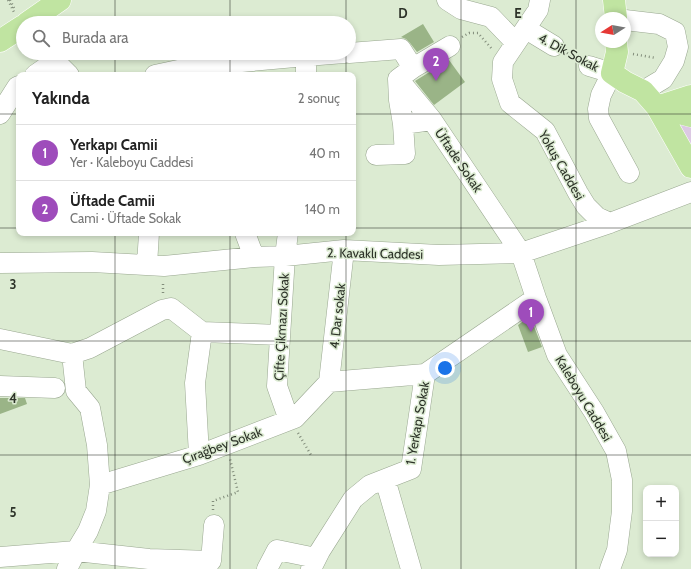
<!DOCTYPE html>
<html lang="tr">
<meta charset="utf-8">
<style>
body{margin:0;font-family:Cabin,sans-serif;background:#f6f6f6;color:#222}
.controls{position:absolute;right:12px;bottom:12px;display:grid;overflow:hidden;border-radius:8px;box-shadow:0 2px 6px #0003}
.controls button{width:36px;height:36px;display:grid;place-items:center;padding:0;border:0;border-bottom:1px solid #e0e0e0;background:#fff;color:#222;font:20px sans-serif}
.compass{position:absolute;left:595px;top:12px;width:36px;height:36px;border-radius:50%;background:#fff;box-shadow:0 2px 6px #0003;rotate:259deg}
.you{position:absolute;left:445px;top:368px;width:14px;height:14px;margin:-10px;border:3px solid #fff;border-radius:50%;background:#1a73e8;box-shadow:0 0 0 6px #1a73e833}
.badge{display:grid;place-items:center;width:26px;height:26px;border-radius:50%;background:#9e4cbb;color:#fff;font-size:13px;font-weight:700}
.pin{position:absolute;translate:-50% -33px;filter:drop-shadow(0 1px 2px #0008)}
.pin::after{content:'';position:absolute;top:21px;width:14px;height:12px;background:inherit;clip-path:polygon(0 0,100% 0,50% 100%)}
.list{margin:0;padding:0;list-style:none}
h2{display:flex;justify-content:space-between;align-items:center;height:52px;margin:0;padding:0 16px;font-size:17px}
h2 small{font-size:13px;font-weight:400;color:#767676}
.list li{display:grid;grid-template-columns:26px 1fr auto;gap:12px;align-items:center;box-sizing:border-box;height:56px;padding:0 16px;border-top:1px solid #e0e0e0}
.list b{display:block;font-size:15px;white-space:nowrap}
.list p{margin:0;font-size:13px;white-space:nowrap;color:#767676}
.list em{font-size:13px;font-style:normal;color:#767676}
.icon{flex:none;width:22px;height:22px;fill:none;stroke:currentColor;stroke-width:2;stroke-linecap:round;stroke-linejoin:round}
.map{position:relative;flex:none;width:691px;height:569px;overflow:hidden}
.search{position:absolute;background:#fff;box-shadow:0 2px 6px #0003;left:16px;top:16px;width:340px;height:44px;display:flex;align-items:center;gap:10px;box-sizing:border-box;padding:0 14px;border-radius:22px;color:#767676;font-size:15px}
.panel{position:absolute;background:#fff;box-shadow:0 2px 6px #0003;left:16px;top:72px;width:340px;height:164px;border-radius:8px}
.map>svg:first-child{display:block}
</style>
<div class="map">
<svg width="691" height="569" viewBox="0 0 691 569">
<rect width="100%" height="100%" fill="#dcebd2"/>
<path fill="#dcc9e3" d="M 691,109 L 691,151 L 670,116 Z"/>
<path fill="#9ab487" d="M 423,24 L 434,42 L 417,52 L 410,43 L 406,39 L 401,37 Z
M 449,60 L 465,82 L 434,105 L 415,81 Z
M 530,316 L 542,347 L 528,352 L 518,325 Z
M 0,398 L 25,398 L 27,404 L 0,414 Z"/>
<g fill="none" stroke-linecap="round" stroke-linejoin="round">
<g stroke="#99a790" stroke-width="21">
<path id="minor" d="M 447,0 L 461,9 L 491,17 L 515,42
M 540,0 L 538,10 L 503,62 L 502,79 L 510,103 L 545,131 L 578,193 L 586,206 L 597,217 L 610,223
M 625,20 L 659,24 L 675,32 L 678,47 L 674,61 L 663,79 L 643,91
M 526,29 L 554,46
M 349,53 L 401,49 L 413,68 L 450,46
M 306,56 L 306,75
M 589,66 L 612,73 L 601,95 L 598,109 L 599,118 L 629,173
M 413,68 L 398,79 L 432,120
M 35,75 L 55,61 L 69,75
M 155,75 L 197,66 L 306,56 L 344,53
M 398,79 L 399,100 L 403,124
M 0,114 L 17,87 L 19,86
M 376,155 L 405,154 L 403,124 L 432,120 L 521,253 L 536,298 L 557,355 L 594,412 L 616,451 L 622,480 L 622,511 L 617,550 L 610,569
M 245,233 L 254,257
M 288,233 L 285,256 L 277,386 L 289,420
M 0,263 L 92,262 L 164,266 L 254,257 L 285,256 L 344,250 L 439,255 L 521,253 L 610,223 L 691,192
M 147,265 L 149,233
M 202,332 L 280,335
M 0,339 L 72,354 L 90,348 L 162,310 L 171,308 L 202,332 L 195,383 L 199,455
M 329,382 L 425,374 L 536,298
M 329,382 L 344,250
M 0,386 L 55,388
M 385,479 L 411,569
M 100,485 L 199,455 L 295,418 L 329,382
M 0,557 L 76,551 L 149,559 L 211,561 L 214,525
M 67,569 L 76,551 L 88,531 L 96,511 L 100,485 L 97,445 L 90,408 L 76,391 L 72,354
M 267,569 L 277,550 L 316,558
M 311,569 L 320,551 L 353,499 L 370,485 L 411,469 L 425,374"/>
</g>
<g stroke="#fff" stroke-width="23">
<path id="major" d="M 614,0 L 616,18
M 27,23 L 60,0
M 0,41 L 23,26
M 616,42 L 617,52 L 612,73 L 625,82 L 643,91 L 657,107 L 691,167
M 657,107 L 691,96
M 657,107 L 691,116"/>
</g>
<path stroke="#828d7b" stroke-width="2.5" stroke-dasharray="1 3" stroke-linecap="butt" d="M 8,0 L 14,12
M 10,0 L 15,10
M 462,37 L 469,33 L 478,33 L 492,49
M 567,53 L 576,59
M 633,54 L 656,58
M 163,293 L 163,282
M 298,433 L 311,455
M 213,510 L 213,501 L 238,492 L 230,459"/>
<use href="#minor" stroke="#fff" stroke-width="20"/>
<use href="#major" stroke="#c0e4a1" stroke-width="22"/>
</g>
<path fill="none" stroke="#2c3228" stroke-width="1" stroke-opacity="0.55" d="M 115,0 L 115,23M 230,0 L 230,23M 346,0 L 346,23M 461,0 L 461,569M 576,0 L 576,569M 115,53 L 115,75M 230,53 L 230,75M 346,53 L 346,75M 0,114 L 19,114M 353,114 L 691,114M 0,228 L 19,228M 353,228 L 691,228M 115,233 L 115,569M 230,233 L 230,569M 346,233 L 346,569M 0,341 L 691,341M 0,455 L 691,455"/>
<g text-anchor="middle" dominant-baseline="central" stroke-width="3" stroke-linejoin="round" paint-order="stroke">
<g font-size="13" fill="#2c3228" stroke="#dcebd2">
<text transform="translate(569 52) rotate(28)">4. Dik Sokak</text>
<text transform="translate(459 160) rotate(56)">Üftade Sokak</text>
<text transform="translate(562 165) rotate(60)">Yokuş Caddesi</text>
<text transform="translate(375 253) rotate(1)">2. Kavaklı Caddesi</text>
<text transform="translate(337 316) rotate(-84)">4. Dar sokak</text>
<text transform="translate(281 327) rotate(-87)">Çifte Çikmazı Sokak</text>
<text transform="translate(584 398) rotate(59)">Kaleboyu Caddesi</text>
<text transform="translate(417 423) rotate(-80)">1. Yerkapı Sokak</text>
<text transform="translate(222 445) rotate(-20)">Çırağbey Sokak</text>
</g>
</g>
<g font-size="13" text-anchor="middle" font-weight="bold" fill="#2c3228" stroke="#dcebd2" stroke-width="3" stroke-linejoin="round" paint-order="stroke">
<text x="403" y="18">D</text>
<text x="518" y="18">E</text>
<text x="13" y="289">3</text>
<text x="13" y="403">4</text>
<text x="13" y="517">5</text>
</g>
</svg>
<div class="controls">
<button>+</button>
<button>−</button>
</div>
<svg class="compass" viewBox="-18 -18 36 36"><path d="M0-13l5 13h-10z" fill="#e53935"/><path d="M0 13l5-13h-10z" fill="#767676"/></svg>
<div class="you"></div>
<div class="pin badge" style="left:531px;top:332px">1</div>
<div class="pin badge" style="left:436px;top:81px">2</div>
<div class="search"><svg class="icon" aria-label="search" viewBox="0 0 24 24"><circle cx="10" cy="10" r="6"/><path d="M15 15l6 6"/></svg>Burada ara</div>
<section class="panel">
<h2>Yakında<small>2 sonuç</small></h2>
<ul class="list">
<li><span class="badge">1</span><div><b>Yerkapı Camii</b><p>Yer · Kaleboyu Caddesi</p></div><em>40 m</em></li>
<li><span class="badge">2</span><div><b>Üftade Camii</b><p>Cami · Üftade Sokak</p></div><em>140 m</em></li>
</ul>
</section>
</div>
